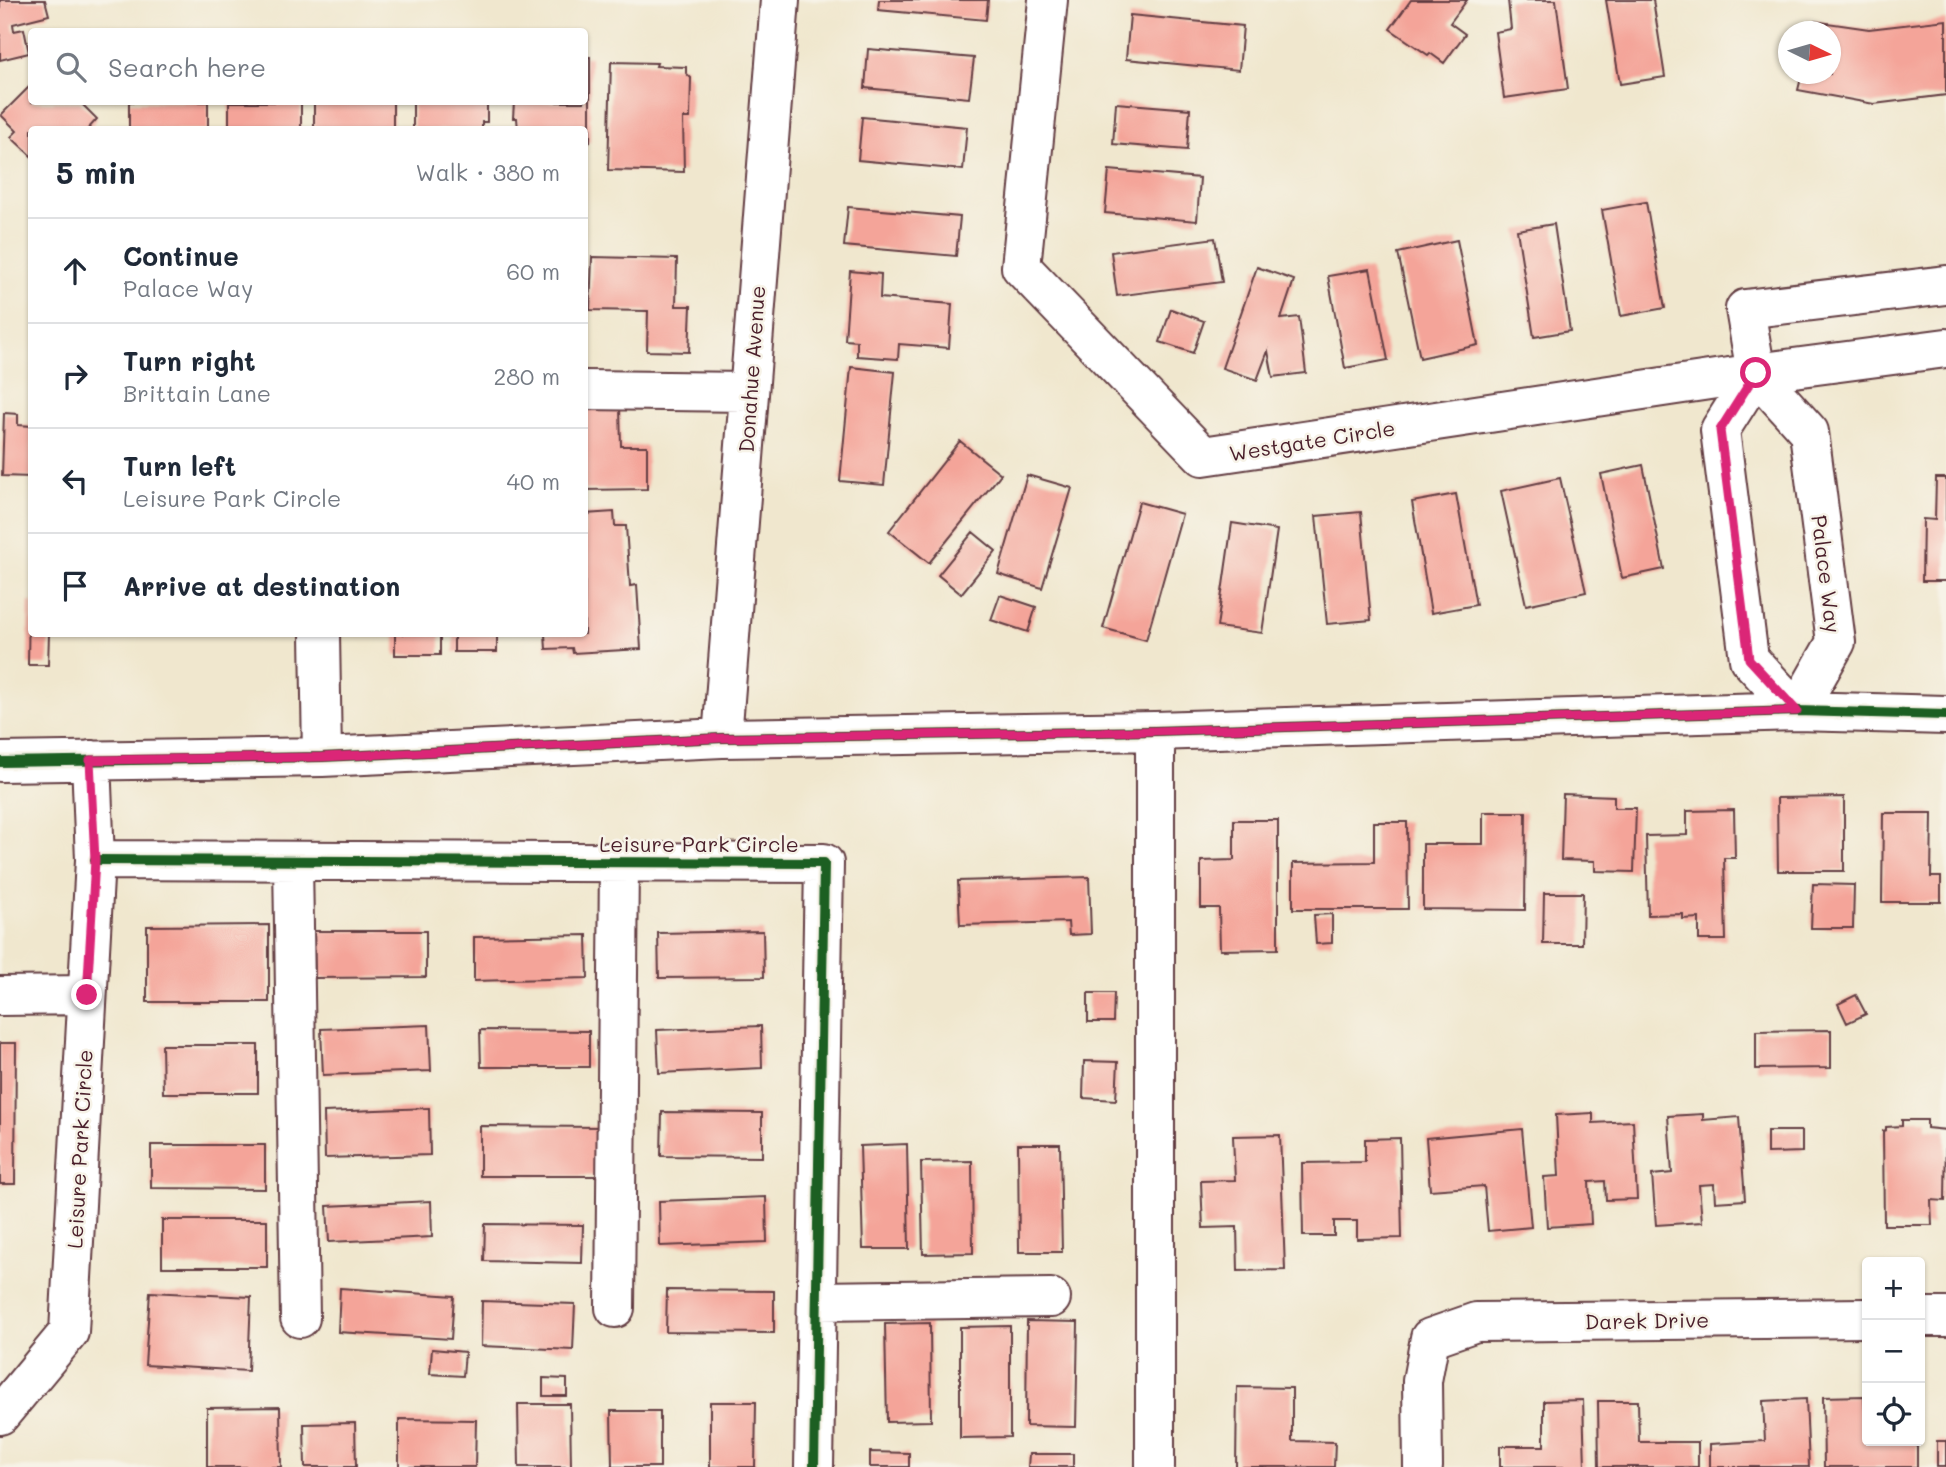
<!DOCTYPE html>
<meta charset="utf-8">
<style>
body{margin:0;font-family:Mali,sans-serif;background:#f2f2f3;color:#1f2937}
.controls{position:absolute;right:21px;bottom:21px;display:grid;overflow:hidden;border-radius:7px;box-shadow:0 2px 5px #0004}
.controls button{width:63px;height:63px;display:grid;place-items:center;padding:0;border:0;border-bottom:2px solid #e0e1e3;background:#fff;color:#1f2937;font:35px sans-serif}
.compass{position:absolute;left:1778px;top:21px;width:63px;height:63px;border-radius:50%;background:#fff;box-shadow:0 2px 5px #0004;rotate:95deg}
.stop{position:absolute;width:21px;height:21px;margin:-16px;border:5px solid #db2777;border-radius:50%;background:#fff}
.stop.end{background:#db2777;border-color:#fff;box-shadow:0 2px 7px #0008}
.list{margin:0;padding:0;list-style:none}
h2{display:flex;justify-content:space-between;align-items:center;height:91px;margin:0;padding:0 28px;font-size:30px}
h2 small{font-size:23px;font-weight:400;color:#747a83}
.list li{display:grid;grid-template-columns:46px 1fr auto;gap:21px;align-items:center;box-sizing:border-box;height:105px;padding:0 28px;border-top:2px solid #e0e1e3}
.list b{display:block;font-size:26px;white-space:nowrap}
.list p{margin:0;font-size:23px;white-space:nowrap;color:#747a83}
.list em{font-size:23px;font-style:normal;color:#747a83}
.icon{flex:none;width:38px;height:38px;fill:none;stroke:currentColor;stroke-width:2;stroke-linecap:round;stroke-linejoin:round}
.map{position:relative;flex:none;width:1946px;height:1467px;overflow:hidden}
.search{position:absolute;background:#fff;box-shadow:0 2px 5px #0004;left:28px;top:28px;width:560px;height:77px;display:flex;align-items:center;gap:18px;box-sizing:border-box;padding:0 24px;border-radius:7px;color:#747a83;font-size:26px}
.panel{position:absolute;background:#fff;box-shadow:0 2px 5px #0004;left:28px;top:126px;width:560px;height:511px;border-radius:7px}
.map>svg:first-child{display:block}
</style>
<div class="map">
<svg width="1946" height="1467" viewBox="0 0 1946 1467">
<rect width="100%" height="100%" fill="#f7f3e8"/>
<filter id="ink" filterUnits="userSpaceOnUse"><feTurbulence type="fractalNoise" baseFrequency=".0143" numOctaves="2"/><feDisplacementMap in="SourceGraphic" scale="14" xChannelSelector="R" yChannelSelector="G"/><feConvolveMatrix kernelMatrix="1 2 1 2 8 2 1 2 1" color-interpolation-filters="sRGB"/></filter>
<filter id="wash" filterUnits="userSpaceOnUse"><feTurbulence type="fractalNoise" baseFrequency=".00686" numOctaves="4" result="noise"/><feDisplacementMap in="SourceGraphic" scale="28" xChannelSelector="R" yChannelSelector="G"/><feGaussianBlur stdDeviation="1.57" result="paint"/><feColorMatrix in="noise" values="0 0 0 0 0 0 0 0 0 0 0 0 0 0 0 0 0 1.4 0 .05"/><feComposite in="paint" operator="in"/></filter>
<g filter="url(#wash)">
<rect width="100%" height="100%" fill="#f0e7ce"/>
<g id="blocks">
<path fill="#f4a499" d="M 0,0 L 45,0 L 49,15 L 13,24 L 14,31 L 24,29 L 29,53 L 0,60 Z
M 879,0 L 988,0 L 986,20 L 878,10 Z
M 1411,0 L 1467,0 L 1450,23 L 1465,34 L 1444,63 L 1430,53 L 1428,55 L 1390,29 Z
M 1508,0 L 1556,0 L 1568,89 L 1504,98 L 1495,32 L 1511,29 Z
M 1606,0 L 1653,0 L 1665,77 L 1620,84 Z
M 1130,15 L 1243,26 L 1239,70 L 1126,59 Z
M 1946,20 L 1946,95 L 1874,104 L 1798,90 L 1802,74 L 1830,74 L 1830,32 L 1811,32 L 1814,21 L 1869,29 Z
M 868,49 L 974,58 L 969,98 L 865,88 Z
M 584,57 L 590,57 L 590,142 L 584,142 L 584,130 L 518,130 L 517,118 L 513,118 L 514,102 L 584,102 Z
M 611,62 L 657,63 L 656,66 L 686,67 L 686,73 L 691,78 L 690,118 L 683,118 L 684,172 L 608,170 Z
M 32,84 L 32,102 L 80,102 L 97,119 L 87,130 L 32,130 L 32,157 L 11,137 L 17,131 L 1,115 Z
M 129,102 L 208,102 L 208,130 L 129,130 Z
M 229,102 L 301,102 L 301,129 L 229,130 Z
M 314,102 L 393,102 L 393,130 L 314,130 Z
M 413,102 L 487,102 L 487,122 L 482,122 L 482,130 L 413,130 Z
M 1116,103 L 1190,109 L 1187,150 L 1113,144 Z
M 862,117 L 967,127 L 963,170 L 858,160 Z
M 1109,170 L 1200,178 L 1197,221 L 1105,213 Z
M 1646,202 L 1665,308 L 1621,316 L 1602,210 Z
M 848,207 L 960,217 L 956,256 L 844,246 Z
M 1554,224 L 1570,331 L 1534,337 L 1517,230 Z
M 1215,238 L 1222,282 L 1117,296 L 1111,252 Z
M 1457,240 L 1478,345 L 1420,358 L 1398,253 Z
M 592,257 L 677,259 L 676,306 L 691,306 L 689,352 L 647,351 L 648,311 L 590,310 Z
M 1257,267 L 1294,280 L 1281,319 L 1299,317 L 1306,373 L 1273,377 L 1268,351 L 1257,380 L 1222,368 Z
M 1370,269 L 1388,360 L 1345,368 L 1328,276 Z
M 850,271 L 881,274 L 880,298 L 952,304 L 949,348 L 899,344 L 898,359 L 857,356 L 857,341 L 845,340 Z
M 1171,309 L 1204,321 L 1193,353 L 1160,342 Z
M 851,367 L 895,372 L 884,485 L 840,481 Z
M 584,408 L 620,408 L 621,446 L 647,446 L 647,489 L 584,490 Z
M 4,413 L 18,414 L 18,425 L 32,426 L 32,477 L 2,476 Z
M 960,441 L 1001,474 L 929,563 L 889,531 Z
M 1643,465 L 1664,569 L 1622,578 L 1601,474 Z
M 1027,475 L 1072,488 L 1042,588 L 998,574 Z
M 1560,478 L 1586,592 L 1526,605 L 1501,491 Z
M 1936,478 L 1946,478 L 1946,581 L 1922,581 L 1923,519 L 1935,520 Z
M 1456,494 L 1476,605 L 1431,613 L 1412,502 Z
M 1139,502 L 1182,514 L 1146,640 L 1103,628 Z
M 614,512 L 615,526 L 626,526 L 630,586 L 637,585 L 641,649 L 573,653 L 572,648 L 546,649 L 545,634 L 584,634 L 585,514 Z
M 1361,512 L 1371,620 L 1327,624 L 1316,516 Z
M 1232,523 L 1277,530 L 1262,633 L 1217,627 Z
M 973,532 L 996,551 L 961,594 L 938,575 Z
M 1000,595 L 1036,607 L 1028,632 L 991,620 Z
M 29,602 L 32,602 L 32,634 L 49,634 L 48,665 L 28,665 Z
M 395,634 L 440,634 L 440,655 L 395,655 Z
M 454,634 L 497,634 L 497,652 L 454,652 Z
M 1563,794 L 1614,796 L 1614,808 L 1636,808 L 1634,872 L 1595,871 L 1595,861 L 1561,860 Z
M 1844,797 L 1844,871 L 1778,871 L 1777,798 Z
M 1734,810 L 1735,858 L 1724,858 L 1726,940 L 1699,940 L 1699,918 L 1683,919 L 1683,914 L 1648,915 L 1646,836 L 1687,835 L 1687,811 Z
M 1483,812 L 1526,812 L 1525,910 L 1423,909 L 1423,844 L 1483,844 Z
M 1883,813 L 1932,813 L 1931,877 L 1941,877 L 1941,902 L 1882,902 Z
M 1234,820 L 1278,820 L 1278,949 L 1220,950 L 1219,908 L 1201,908 L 1201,861 L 1234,860 Z
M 1374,822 L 1407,822 L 1408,909 L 1293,909 L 1293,863 L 1374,862 Z
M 1089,877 L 1091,934 L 1069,935 L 1068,922 L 960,925 L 958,881 Z
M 1813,884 L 1854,885 L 1853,928 L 1811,928 Z
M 1544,893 L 1583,893 L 1582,944 L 1543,944 Z
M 1332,914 L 1332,943 L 1316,944 L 1314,915 Z
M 269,925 L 269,1002 L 147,1002 L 147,926 Z
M 314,931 L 426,931 L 426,977 L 315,978 Z
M 763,931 L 764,977 L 659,978 L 658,933 Z
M 587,935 L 588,978 L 474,981 L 474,937 Z
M 1088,993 L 1114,993 L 1113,1022 L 1088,1022 Z
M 1856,995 L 1866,1014 L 1847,1023 L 1838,1004 Z
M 429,1025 L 431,1071 L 323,1075 L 321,1029 Z
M 761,1026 L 762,1068 L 659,1073 L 657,1030 Z
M 480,1030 L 589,1031 L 589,1067 L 481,1067 Z
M 1831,1030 L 1831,1068 L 1756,1069 L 1756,1031 Z
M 0,1043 L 16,1043 L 15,1184 L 0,1184 Z
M 162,1045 L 258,1045 L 258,1093 L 163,1093 Z
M 1084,1061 L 1118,1062 L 1116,1100 L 1083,1098 Z
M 429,1108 L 430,1155 L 325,1158 L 324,1112 Z
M 662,1112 L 762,1113 L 762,1157 L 661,1156 Z
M 1593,1113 L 1593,1123 L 1633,1121 L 1637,1199 L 1606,1200 L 1605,1181 L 1589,1182 L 1591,1224 L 1547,1227 L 1544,1177 L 1559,1176 L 1556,1115 Z
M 1703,1114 L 1703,1120 L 1739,1117 L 1745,1200 L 1715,1202 L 1714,1184 L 1699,1185 L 1702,1222 L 1656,1225 L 1652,1175 L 1672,1173 L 1668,1116 Z
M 1902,1120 L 1927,1120 L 1927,1128 L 1946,1130 L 1945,1201 L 1931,1200 L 1932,1225 L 1884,1225 L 1883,1131 L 1886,1130 L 1886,1127 L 1902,1126 Z
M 480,1126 L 606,1127 L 605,1176 L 480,1176 Z
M 1522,1129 L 1531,1227 L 1488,1231 L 1484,1186 L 1430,1190 L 1426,1138 Z
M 1767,1131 L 1802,1131 L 1802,1152 L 1767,1153 Z
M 1280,1135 L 1285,1270 L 1238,1271 L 1237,1227 L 1203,1228 L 1201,1181 L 1235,1180 L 1233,1136 Z
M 1400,1138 L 1402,1238 L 1357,1239 L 1357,1221 L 1334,1221 L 1334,1236 L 1303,1236 L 1302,1163 L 1365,1162 L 1365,1139 Z
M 907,1144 L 909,1249 L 863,1249 L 860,1146 Z
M 1018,1144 L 1060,1144 L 1062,1252 L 1019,1252 Z
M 151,1145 L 265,1145 L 265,1189 L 151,1188 Z
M 972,1161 L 973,1253 L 923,1254 L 921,1162 Z
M 766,1197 L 767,1242 L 660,1246 L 659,1201 Z
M 431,1201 L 432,1237 L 329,1242 L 327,1206 Z
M 162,1220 L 267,1220 L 267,1267 L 162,1267 Z
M 485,1224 L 583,1225 L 582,1263 L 484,1261 Z
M 340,1288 L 454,1296 L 451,1339 L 338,1332 Z
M 667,1290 L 774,1291 L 774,1333 L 666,1332 Z
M 150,1292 L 251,1297 L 248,1371 L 145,1365 Z
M 482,1301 L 575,1304 L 573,1350 L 481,1346 Z
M 1027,1321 L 1078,1322 L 1076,1427 L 1026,1426 Z
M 930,1323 L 931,1421 L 887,1422 L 885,1324 Z
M 1010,1326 L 1010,1437 L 960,1438 L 960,1327 Z
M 432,1349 L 465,1352 L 463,1376 L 430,1374 Z
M 543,1378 L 567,1379 L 567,1396 L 543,1396 Z
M 1237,1387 L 1292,1388 L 1292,1441 L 1335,1442 L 1334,1467 L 1236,1467 Z
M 1864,1396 L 1867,1441 L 1917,1441 L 1917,1467 L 1824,1467 L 1823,1397 Z
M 1806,1399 L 1809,1467 L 1710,1467 L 1710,1444 L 1765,1441 L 1763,1401 Z
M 1583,1400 L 1585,1467 L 1500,1467 L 1500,1446 L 1544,1446 L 1544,1401 Z
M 1598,1401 L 1638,1401 L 1639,1442 L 1698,1442 L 1698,1467 L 1599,1467 Z
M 710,1402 L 756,1402 L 755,1467 L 710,1467 Z
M 518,1404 L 570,1404 L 571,1467 L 519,1467 Z
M 280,1407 L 281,1467 L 207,1467 L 207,1408 Z
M 611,1411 L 660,1411 L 660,1467 L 612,1467 Z
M 399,1419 L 476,1420 L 475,1467 L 399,1467 Z
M 355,1423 L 356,1467 L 305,1467 L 304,1424 Z
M 1937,1441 L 1946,1441 L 1946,1467 L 1937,1467 Z
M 870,1452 L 909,1453 L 909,1467 L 870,1467 Z
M 1029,1454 L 1073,1454 L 1073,1467 L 1028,1467 Z"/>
</g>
</g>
<g filter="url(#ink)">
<use href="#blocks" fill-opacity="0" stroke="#633d43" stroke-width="2"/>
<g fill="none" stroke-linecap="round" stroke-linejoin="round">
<g stroke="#633d43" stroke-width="42">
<path id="minor" d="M 1048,0 L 1021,267 L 1203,456 L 1756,373 L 1946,348
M 1756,373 L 1809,432 L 1836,642 L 1797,711 L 1749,659 L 1720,430 Z
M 1756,373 L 1745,309 L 1946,285
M 584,390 L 749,392
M 320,634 L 322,757
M 722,738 L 780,0
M 0,762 L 322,757 L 722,738 L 1155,731 L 1797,711 L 1946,715
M 95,860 L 824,863 L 814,1467
M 293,861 L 300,1318
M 0,996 L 87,995
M 817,1301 L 1051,1298
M 615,1308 L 619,862
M 1920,1317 L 1946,1317
M 0,1415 L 69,1332 L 95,860 L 91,760
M 1155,1467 L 1155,731
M 1423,1467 L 1422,1381 L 1430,1338 L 1476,1322 L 1867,1318"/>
</g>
<use href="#minor" stroke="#fff" stroke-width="38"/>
<g stroke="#f7f3e8" stroke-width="15">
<path id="cycleway" d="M 0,762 L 322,757 L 722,738 L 1155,731 L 1797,711 L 1946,715
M 95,860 L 824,863 L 814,1467"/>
</g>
<use href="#cycleway" stroke="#1b5e20" stroke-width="10"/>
</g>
</g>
<g fill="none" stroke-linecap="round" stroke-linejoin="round" filter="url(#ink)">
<path stroke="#db2777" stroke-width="9" d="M 87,995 L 95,860 L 90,760 L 322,757 L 722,738 L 1155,731 L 1797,711 L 1749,659 L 1720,430 L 1756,373"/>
</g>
<g text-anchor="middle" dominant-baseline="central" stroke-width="5" stroke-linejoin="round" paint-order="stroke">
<g font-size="21" fill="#4a1f2b" stroke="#f7f3e8">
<text transform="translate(751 369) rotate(-86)">Donahue Avenue</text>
<text transform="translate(1312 440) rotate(-9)">Westgate Circle</text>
<text transform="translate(1827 574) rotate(83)">Palace Way</text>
<text x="699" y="843">Leisure Park Circle</text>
<text transform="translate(79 1149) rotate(-87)">Leisure Park Circle</text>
<text transform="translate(1647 1320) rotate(-1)">Darek Drive</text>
</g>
</g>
</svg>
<div class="controls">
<button>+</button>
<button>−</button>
<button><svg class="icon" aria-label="locate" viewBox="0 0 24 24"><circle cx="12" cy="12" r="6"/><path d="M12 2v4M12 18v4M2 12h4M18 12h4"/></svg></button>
</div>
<svg class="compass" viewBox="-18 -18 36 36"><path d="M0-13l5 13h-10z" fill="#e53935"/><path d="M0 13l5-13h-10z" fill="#747a83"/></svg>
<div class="stop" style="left:1756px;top:373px"></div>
<div class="stop end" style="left:87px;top:995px"></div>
<div class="search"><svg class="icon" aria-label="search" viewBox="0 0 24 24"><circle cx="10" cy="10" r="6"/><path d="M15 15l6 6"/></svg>Search here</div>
<section class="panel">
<h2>5 min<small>Walk · 380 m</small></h2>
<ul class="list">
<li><svg class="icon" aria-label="ahead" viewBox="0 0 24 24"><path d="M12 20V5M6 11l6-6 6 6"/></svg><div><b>Continue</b><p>Palace Way</p></div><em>60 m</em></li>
<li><svg class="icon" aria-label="right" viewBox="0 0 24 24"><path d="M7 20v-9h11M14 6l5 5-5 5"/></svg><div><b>Turn right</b><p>Brittain Lane</p></div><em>280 m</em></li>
<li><svg class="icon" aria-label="left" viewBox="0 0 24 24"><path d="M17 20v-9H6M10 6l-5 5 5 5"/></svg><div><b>Turn left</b><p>Leisure Park Circle</p></div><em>40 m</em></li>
<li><svg class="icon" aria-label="arrive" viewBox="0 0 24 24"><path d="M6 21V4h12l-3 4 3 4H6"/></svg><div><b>Arrive at destination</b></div></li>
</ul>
</section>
</div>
